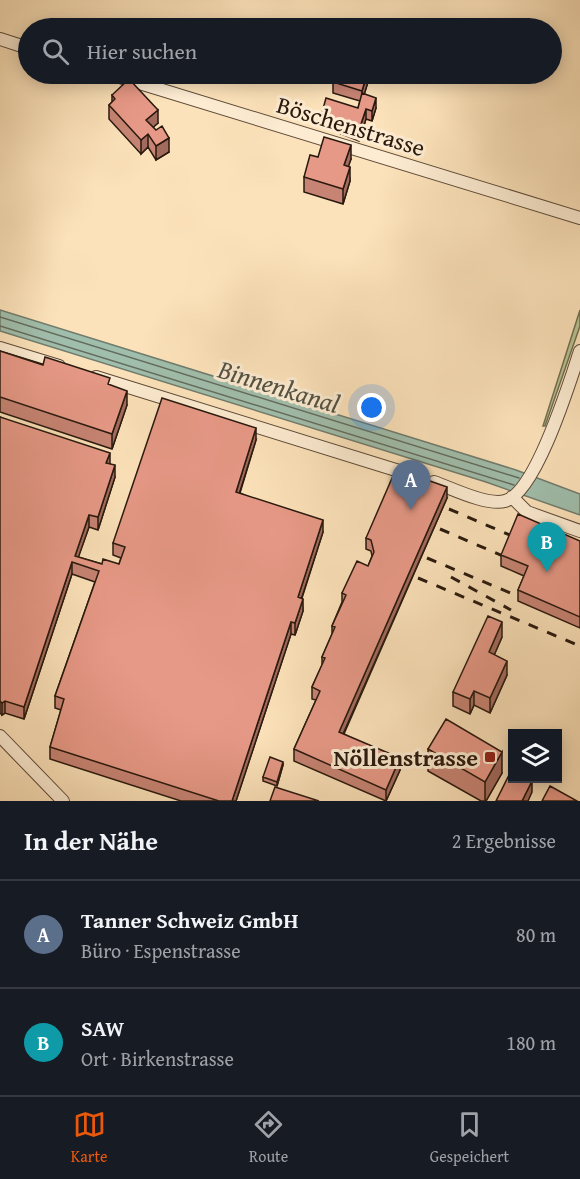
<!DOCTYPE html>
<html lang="de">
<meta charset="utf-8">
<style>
body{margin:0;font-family:"Gentium Book Plus",serif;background:#20242c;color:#f1f3f6}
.controls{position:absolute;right:18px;bottom:18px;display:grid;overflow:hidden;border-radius:0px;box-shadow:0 3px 15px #0003}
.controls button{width:54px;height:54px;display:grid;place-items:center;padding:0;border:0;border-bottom:2px solid #363941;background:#171b24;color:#f1f3f6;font:30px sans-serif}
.you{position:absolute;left:372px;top:408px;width:21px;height:21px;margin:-15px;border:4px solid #fff;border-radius:50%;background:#1a73e8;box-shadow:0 0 0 9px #1a73e833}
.badge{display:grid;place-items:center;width:39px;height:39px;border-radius:50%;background:#ea580c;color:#fff;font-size:20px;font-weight:700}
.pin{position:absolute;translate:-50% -50px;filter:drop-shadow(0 2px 3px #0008)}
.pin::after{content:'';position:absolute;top:32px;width:21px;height:18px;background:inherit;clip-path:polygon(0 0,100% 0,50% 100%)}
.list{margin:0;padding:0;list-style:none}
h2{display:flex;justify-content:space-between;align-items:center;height:78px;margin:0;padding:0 24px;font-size:26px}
h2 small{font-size:20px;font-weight:400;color:#9ea1a6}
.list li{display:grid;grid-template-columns:39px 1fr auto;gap:18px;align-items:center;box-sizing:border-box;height:108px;padding:0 24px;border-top:2px solid #363941}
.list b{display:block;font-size:22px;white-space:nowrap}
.list p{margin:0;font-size:20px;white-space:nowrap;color:#9ea1a6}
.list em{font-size:20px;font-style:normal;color:#9ea1a6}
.icon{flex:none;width:33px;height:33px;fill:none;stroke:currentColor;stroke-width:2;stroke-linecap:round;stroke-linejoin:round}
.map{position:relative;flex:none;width:580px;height:801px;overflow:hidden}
.search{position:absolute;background:#171b24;box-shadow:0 3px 15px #0003;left:18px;right:18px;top:18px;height:66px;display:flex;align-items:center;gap:15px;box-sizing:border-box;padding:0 21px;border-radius:33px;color:#9ea1a6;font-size:22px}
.sheet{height:294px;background:#171b24}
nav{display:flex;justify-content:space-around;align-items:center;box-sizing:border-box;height:84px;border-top:2px solid #363941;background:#171b24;font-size:16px;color:#9ea1a6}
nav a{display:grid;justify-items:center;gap:3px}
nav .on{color:#ea580c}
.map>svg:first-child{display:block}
</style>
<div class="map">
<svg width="580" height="801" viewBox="0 0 580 801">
<rect width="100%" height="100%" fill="#fce2ba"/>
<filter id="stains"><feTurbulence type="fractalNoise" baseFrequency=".00333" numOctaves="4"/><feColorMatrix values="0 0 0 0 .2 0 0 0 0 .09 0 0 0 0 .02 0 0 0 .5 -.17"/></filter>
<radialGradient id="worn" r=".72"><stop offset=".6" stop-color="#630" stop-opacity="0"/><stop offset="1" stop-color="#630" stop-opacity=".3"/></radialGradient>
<path fill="#b9c494" stroke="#716e51" stroke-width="1.5" d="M 580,310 L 580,326 L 545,426 L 543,426 Z"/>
<path fill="#a0beac" stroke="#707c6d" stroke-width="1.5" d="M 0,310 L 516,470 L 580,494 L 580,515 L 486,482 L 0,331 Z"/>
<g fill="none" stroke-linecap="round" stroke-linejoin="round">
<path stroke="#646c5d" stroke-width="1.5" d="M 0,317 L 519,478
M 0,326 L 514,485"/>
<g stroke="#5e4b39" stroke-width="14">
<path id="minor" d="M 0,39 L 28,48
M 110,74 L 580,218
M 0,348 L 59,366
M 96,377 L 412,475
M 434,482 C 451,488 487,506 505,501 C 536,493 570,381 580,351
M 512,497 L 527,512 L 580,531
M 0,736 L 63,801"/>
</g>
<use href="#minor" stroke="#fdecd2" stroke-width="12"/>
<path stroke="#29190e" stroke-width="3" stroke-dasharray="10 10" stroke-linecap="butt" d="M 449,509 L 526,542
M 440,529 L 517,562
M 427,558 L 532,602
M 451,577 L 511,610
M 418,578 L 580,646"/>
</g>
<path fill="#c78474" stroke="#29190e" stroke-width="1.5" d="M 368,74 L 368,82 L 364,94 L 376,108 L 372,121 L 366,119 L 359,141 L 321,126 L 321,116 L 358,108 L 360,101 L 333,93 L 333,82 Z
M 112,95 L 158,123 L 153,127 L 169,152 L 156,160 L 148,147 L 141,154 L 109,119 L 109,105 L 112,102 Z
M 318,157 L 351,159 L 348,166 L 350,181 L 343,204 L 304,192 L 304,177 Z
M 0,351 L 110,385 L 127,405 L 112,449 L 0,412 Z
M 0,417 L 110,464 L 115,477 L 98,530 L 89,527 L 78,557 L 102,564 L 119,564 L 121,558 L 113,555 L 113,543 L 256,440 L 240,493 L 323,532 L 302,598 L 303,611 L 295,635 L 291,634 L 236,801 L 181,801 L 50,759 L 50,747 L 61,710 L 55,708 L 55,696 L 95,582 L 72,574 L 24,719 L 5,713 L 2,715 L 0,713 Z
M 447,498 L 344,734 L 400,770 L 386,801 L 294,761 L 294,749 L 316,700 L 312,699 L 312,687 L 322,665 L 322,657 L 332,634 L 332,626 L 342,602 L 342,593 L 368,566 L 372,556 L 371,551 L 366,549 L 366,538 Z
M 580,541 L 580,628 L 518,601 L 518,590 L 524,576 L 501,566 L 501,555 Z
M 502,637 L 494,655 L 507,675 L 490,713 L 474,705 L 470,714 L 453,706 L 453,692 Z
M 428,749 L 502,773 L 486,801 L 481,801 L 428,771 Z
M 283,765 L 277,786 L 263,781 L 263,777 Z"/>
<path fill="#a26b5e" stroke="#29190e" stroke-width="1.5" d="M 367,74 L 368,82 L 362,102 L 362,91 Z
M 376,98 L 376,108 L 372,121 L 372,111 Z
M 366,109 L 366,119 L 359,141 L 359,130 Z
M 158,110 L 158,123 L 146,134 L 146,120 Z
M 148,134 L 148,147 L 141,154 L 141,140 Z
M 169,138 L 169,152 L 156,160 L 156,146 Z
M 351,145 L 351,159 L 344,180 L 344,165 Z
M 350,167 L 350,181 L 343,204 L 343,189 Z
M 127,391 L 127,405 L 112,449 L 112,434 Z
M 256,428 L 256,440 L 236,504 L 236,492 Z
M 110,453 L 110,465 L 106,463 Z
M 115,465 L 115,477 L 98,530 L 98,517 Z
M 447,487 L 447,498 L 339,743 L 339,732 Z
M 89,515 L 89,527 L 76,564 L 75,556 Z
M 323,520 L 323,532 L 298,609 L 298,597 Z
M 72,562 L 72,574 L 24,719 L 24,707 Z
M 303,599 L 303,611 L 295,635 L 295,623 Z
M 291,622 L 291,634 L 236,801 L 232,801 Z
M 502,622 L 502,637 L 489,667 L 489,652 Z
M 507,661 L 507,675 L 490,713 L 490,698 Z
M 474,691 L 474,705 L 470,714 L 470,699 Z
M 5,701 L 5,713 L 2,715 L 2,703 Z
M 502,752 L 502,773 L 486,801 L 485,801 L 485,782 Z
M 400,758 L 400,770 L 386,801 L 386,790 Z
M 283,762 L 283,765 L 277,786 L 277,782 Z
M 532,781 L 532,792 L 528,801 L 522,801 Z"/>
<path fill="#e79987" stroke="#29190e" stroke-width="1.5" d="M 335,74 L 367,74 L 362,91 L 333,82 Z
M 129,79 L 158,110 L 146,120 L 156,130 L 162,126 L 169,138 L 156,146 L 148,134 L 141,140 L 109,105 L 115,99 L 112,95 Z
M 362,93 L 376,98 L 372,111 L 366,109 L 359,130 L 321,116 L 326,98 L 358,108 Z
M 324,137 L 351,145 L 344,165 L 350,167 L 343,189 L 304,177 L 310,155 L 318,157 Z
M 0,351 L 43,365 L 45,357 L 110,378 L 108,384 L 127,391 L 112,434 L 0,397 Z
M 162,398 L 256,428 L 236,492 L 323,520 L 298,597 L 303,599 L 295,623 L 291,622 L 232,801 L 219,801 L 50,747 L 64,699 L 55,696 L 99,571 L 72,562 L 24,707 L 5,701 L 2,703 L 0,701 L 0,417 L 110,453 L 106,463 L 115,465 L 98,517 L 89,515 L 75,556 L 102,564 L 103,559 L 119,564 L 125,547 L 113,543 Z
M 396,469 L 447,487 L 339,732 L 400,758 L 386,790 L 294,749 L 320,691 L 312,687 L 325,658 L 322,657 L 335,627 L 332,626 L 346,595 L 342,593 L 357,561 L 368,566 L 374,552 L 371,540 L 366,538 Z
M 518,514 L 580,541 L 580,617 L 518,590 L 528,566 L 501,555 Z
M 488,616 L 502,622 L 489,652 L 507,661 L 490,698 L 474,691 L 470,699 L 453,692 Z
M 446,719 L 502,752 L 485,782 L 428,749 Z
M 270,757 L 283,762 L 277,782 L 263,777 Z
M 511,771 L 513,771 L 513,778 L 527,778 L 532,781 L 522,801 L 496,801 Z
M 550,786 L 577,801 L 542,801 Z
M 275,787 L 319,801 L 270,801 Z"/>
<rect fill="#8f2418" stroke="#fdecd2" stroke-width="2" x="484" y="751" width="12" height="12" rx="3"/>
<g text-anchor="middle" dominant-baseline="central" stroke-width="6" stroke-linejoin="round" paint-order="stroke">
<g font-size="24" fill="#29190e" stroke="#fdecd2">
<text transform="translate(351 126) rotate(17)">Böschenstrasse</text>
</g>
<g font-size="24" font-weight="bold" fill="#29190e" stroke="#fdecd2" text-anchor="end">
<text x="478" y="757">Nöllenstrasse</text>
</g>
<g font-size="26" font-style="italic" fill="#535345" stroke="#fdecd2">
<text transform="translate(279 386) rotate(17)">Binnenkanal</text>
</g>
</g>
<rect width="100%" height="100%" filter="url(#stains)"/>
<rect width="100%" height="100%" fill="url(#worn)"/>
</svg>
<div class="controls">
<button><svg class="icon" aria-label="layers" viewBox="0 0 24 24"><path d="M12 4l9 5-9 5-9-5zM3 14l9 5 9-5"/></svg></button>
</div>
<div class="you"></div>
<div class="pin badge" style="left:411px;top:510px;background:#5c6f8a">A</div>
<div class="pin badge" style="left:547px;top:572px;background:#0f9aa8">B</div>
<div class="search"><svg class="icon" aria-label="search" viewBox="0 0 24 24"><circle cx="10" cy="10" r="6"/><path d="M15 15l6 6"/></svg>Hier suchen</div>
</div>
<section class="sheet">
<h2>In der Nähe<small>2 Ergebnisse</small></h2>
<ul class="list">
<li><span class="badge" style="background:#5c6f8a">A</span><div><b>Tanner Schweiz GmbH</b><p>Büro · Espenstrasse</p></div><em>80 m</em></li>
<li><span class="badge" style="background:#0f9aa8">B</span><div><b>SAW</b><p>Ort · Birkenstrasse</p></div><em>180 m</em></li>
</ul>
</section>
<nav>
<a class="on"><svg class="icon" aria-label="map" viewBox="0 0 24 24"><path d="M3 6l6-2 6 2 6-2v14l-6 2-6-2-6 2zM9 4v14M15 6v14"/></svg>Karte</a>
<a><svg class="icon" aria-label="directions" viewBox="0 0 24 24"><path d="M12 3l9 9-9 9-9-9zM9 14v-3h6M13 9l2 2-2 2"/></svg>Route</a>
<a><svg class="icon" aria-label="saved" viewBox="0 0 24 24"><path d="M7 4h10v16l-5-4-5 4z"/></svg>Gespeichert</a>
</nav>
